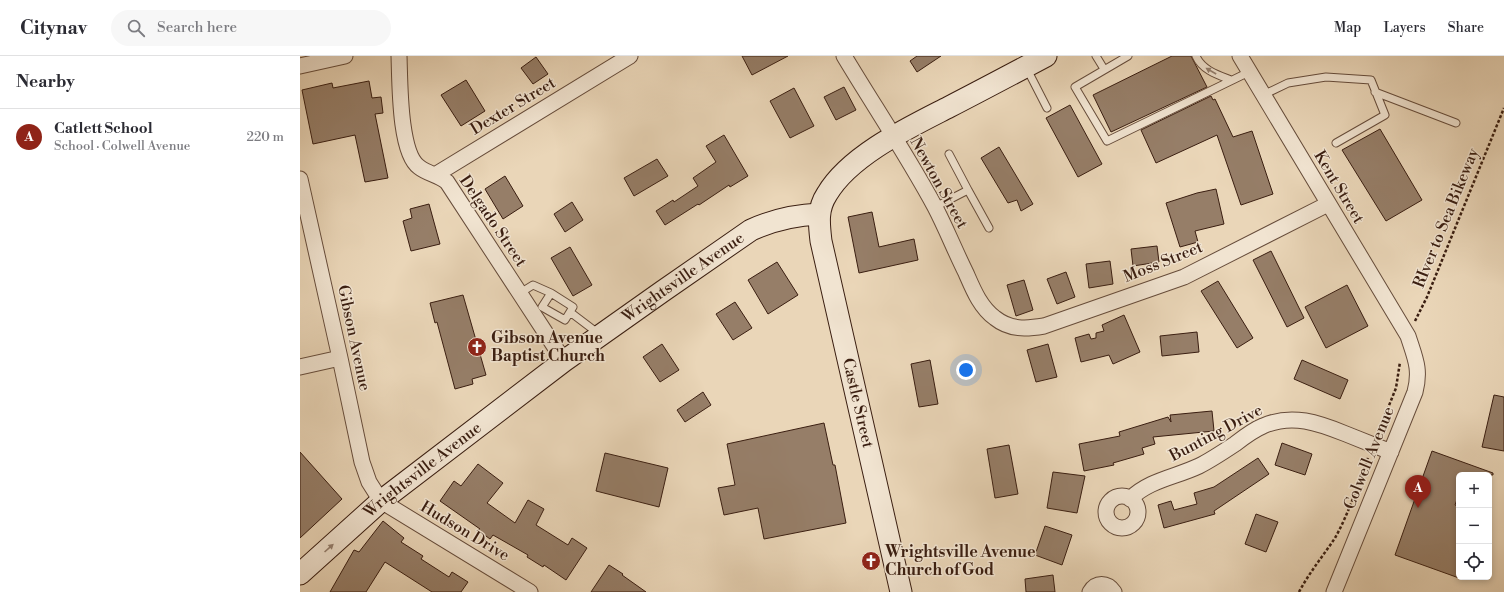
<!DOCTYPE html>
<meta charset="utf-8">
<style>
body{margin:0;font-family:"Libre Bodoni",serif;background:#f7f7f7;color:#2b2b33}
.controls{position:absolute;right:12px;bottom:12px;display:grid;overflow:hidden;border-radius:6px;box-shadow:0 2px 6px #0003}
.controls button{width:36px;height:36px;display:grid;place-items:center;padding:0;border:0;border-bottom:1px solid #e1e1e2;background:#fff;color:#2b2b33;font:20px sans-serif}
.you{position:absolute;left:666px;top:314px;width:14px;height:14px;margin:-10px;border:3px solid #fff;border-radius:50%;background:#1a73e8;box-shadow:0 0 0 6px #1a73e833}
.badge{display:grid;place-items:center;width:26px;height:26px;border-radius:50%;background:#8f2418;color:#fff;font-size:13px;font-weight:700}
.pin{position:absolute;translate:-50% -33px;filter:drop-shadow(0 1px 2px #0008)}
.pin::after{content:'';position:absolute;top:21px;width:14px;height:12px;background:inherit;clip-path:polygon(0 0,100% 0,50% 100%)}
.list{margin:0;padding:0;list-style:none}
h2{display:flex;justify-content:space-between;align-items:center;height:52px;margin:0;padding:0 16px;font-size:17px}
h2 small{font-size:13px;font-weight:400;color:#7c7c81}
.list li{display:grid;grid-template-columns:26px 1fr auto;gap:12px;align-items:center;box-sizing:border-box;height:56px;padding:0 16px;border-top:1px solid #e1e1e2}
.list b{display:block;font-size:15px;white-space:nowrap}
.list p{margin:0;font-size:13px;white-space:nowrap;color:#7c7c81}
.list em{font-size:13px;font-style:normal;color:#7c7c81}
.icon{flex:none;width:22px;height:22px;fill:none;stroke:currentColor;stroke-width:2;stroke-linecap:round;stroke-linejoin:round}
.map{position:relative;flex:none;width:1204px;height:536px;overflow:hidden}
header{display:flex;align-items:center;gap:24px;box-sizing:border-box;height:56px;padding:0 20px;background:#fff;border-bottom:1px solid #e1e1e2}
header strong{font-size:19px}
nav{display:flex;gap:22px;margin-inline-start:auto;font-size:14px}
.search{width:280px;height:36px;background:#f7f7f7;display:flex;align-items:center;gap:10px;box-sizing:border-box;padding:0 14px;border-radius:22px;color:#7c7c81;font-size:15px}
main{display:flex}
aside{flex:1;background:#fff}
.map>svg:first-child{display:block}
</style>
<header>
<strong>Citynav</strong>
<div class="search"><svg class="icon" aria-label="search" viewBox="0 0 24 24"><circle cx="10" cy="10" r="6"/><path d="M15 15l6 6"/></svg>Search here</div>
<nav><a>Map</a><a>Layers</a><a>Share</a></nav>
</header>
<main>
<aside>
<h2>Nearby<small></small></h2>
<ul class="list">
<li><span class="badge">A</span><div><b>Catlett School</b><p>School · Colwell Avenue</p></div><em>220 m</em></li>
</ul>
</aside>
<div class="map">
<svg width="1204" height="536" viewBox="0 0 1204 536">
<rect width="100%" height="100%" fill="#ead6b8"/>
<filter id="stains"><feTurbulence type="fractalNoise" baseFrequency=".005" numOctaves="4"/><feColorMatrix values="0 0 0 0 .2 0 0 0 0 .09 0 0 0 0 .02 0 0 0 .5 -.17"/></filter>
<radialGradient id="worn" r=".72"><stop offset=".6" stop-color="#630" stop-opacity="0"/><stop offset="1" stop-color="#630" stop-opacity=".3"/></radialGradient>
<path fill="#967e68" stroke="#3a1e11" d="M 442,0 L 488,0 L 452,19 Z
M 617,0 L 641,0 L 617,16 L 610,5 Z
M 872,0 L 891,0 L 907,31 L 811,76 L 793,39 Z
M 236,1 L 248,18 L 233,28 L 221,12 Z
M 166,24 L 185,55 L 161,70 L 141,39 Z
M 69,25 L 72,42 L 81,41 L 83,57 L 75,58 L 88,122 L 65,126 L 55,79 L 13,88 L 2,34 L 32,27 L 33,32 Z
M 544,31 L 556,54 L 536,64 L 524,41 Z
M 494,32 L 514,70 L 490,82 L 470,45 Z
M 911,40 L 913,44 L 915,43 L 933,81 L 952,75 L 973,138 L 941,149 L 917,79 L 856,107 L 841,74 Z
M 770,49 L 802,108 L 778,121 L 746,62 Z
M 1080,73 L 1122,144 L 1086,165 L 1042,94 Z
M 424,79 L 448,120 L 430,131 L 429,129 L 399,149 L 398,148 L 365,169 L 356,155 L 373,144 L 374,146 L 398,130 L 393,122 L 416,106 L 406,90 Z
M 699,91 L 733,148 L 721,155 L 717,144 L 708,147 L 681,102 Z
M 357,103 L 368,120 L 334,140 L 324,122 Z
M 205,120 L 223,150 L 203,163 L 185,133 Z
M 916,133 L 924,168 L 895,175 L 898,186 L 880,191 L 866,147 L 897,137 Z
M 272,146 L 283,164 L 265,176 L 254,158 Z
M 129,148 L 140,188 L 111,195 L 103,165 L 112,162 L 110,153 Z
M 572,156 L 579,191 L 614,183 L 618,204 L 559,217 L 548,161 Z
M 857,190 L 859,206 L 833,210 L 831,193 Z
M 270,191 L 292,229 L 273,240 L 251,202 Z
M 971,195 L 1004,262 L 987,271 L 953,204 Z
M 810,205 L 813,228 L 789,232 L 786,208 Z
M 477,206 L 498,239 L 468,258 L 448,224 Z
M 766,216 L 775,241 L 757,248 L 747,223 Z
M 724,224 L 733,254 L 716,260 L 707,229 Z
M 918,225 L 953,282 L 937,292 L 901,235 Z
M 1047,229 L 1068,270 L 1026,292 L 1005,251 Z
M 163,239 L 186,319 L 172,323 L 173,328 L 155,333 L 137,266 L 135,267 L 130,247 Z
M 435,246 L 452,272 L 433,284 L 416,258 Z
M 824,259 L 840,296 L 813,308 L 809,299 L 781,306 L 775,282 L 789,278 L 791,283 L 796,282 L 796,277 L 804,275 L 802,269 Z
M 897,276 L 899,296 L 862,300 L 860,280 Z
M 362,288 L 379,314 L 360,326 L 343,301 Z
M 748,288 L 757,321 L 736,326 L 727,294 Z
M 630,304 L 638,348 L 619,351 L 611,308 Z
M 1002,304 L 1048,324 L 1040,343 L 994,323 Z
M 403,336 L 411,349 L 385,366 L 377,354 Z
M 1194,339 L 1204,341 L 1204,395 L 1182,391 Z
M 912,355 L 914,375 L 853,381 L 855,388 L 842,392 L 844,398 L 813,407 L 814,409 L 784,415 L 779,388 L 820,380 L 819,376 L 868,361 L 871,366 L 870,359 Z
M 524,367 L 533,409 L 535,409 L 546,467 L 464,483 L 458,452 L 424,459 L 418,432 L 435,429 L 427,388 Z
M 982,387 L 1012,398 L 1005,419 L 975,409 Z
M 709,389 L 718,438 L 695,442 L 687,393 Z
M 1132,395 L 1193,417 L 1193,419 L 1159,419 L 1159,438 L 1155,449 L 1159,451 L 1159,522 L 1095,499 Z
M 0,396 L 42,443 L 0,482 Z
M 305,397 L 368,412 L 359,451 L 296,435 Z
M 958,402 L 969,418 L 914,455 L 915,458 L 864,472 L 858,449 L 871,445 L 874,454 L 897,448 L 894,437 L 914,431 Z
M 178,408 L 203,427 L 187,447 L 215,467 L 228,444 L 244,453 L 236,469 L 268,489 L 272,482 L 287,492 L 266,524 L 244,509 L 243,511 L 227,501 L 228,499 L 193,479 L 190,483 L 178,474 L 180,473 L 140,445 L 154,425 L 161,430 Z
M 753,416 L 785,420 L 777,457 L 747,452 Z
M 956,458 L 978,466 L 966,496 L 945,488 Z
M 83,465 L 104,482 L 101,486 L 123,500 L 121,503 L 149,521 L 152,516 L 168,526 L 161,536 L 132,536 L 85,506 L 66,536 L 30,536 L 54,494 L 59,496 Z
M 745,470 L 772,479 L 762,509 L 735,499 Z
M 309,509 L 323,518 L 322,519 L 346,536 L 291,536 Z
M 753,519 L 755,536 L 726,536 L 725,523 Z"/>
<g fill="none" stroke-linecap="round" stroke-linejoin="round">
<g stroke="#664c3b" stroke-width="9">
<path id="lane" d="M 796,0 L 804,13
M 828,0 L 775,31 L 807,85 L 949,16
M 896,0 C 902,14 918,19 931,24
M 727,13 L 747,52
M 1075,36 L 1156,67
M 963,39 L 988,27 L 1026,21 L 1071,24 L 1085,59 L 1036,87
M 668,134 L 689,172
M 635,151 L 668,134 L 649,98
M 220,237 L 233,229 L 251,237 L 273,251 L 265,264 L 242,251 L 251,237
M 270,256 L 299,278"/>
</g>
<g stroke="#664c3b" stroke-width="17">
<path id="street" d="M 99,0 C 100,25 99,97 119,111 C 128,118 139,119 147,126 L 264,305
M 544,0 C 574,50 607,99 635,151 C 646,172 655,195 666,217 C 673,233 680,251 695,262 C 710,274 726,273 744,270 L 884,221 L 1028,148
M 940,0 L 1108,280 C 1115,302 1121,313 1115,336 L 1034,536
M 0,10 L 45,0
M 135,119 L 330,0
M 0,123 L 40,302 L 62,406 L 69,426 L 81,445 L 230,536
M 0,311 L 40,302
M806 456a16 16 0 1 1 32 0a16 16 0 1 1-32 0Z
M 830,443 C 849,424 876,421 899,410 C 911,404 923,396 935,388 C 944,381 953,374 963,370 C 992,357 1019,367 1046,378 C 1061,384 1076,390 1091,396
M 790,536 C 796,526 807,526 814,536"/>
</g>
<g stroke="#3a1e11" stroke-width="23">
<g id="secondary">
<path id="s1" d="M 0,518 L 81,445 L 264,305 L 363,235 L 451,174 C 473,164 495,159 519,158"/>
<path d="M 601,536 L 521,185 C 519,168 517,153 527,138 C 550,99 610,71 649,51 C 682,34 714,17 746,0"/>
</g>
</g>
<path stroke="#3a1e11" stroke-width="2.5" stroke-dasharray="3 2" stroke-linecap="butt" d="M 1115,265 L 1127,241 L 1204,52
M 1078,377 L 1096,332 L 1100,306
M 999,536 C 1009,517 1023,500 1035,482 C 1049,457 1058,428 1068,402"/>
<use href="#lane" stroke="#f1e4d1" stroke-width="7"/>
<use href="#street" stroke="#f1e4d1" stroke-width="15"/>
<use href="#secondary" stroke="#f1e4d1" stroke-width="21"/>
</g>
<defs><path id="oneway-solid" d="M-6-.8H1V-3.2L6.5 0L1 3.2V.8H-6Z"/></defs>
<g fill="#968171">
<use href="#oneway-solid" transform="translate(911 15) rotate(-150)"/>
<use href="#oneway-solid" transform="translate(29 492) rotate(-42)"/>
</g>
<defs>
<g id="church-disc" transform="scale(1)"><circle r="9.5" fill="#8f2418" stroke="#f1e4d1"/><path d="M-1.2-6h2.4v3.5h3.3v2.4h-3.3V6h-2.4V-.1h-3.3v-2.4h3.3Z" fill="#fff"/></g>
</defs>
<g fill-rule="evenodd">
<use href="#church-disc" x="177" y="291"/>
<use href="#church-disc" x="571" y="505"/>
</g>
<g text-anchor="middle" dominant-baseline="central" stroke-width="3" stroke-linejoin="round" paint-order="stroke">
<g font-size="16" fill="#3a1e11" stroke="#f1e4d1">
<text transform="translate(213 50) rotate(-31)">Dexter Street</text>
<text transform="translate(639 127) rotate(61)">Newton Street</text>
<text transform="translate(1039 131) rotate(59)">Kent Street</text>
<text transform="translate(1146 162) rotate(-68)">RIver to Sea Bikeway</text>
<text transform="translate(193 165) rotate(56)">Delgado Street</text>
<text transform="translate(863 206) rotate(-22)">Moss Street</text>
<text stroke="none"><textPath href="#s1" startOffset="485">Wrightsville Avenue</textPath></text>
<text transform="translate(54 282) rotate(78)">Gibson Avenue</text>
<text transform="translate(558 347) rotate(77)">Castle Street</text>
<text transform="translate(916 377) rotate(-28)">Bunting Drive</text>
<text transform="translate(1069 402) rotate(-68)">Colwell Avenue</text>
<text stroke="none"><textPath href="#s1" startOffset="161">Wrightsville Avenue</textPath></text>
<text transform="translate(165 475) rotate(31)">Hudson Drive</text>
</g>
<g font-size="16" font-weight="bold" fill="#3a1e11" stroke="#f1e4d1" text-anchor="start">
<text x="191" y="282">Gibson Avenue<tspan x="191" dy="18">Baptist Church</tspan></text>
<text x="585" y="496">Wrightsville Avenue<tspan x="585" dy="18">Church of God</tspan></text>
</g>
</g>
<rect width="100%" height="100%" filter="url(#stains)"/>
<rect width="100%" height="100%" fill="url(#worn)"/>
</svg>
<div class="controls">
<button>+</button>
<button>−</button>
<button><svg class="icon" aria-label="locate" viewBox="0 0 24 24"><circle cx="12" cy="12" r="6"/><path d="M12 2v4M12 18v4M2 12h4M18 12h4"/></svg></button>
</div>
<div class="you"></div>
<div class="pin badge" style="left:1118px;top:452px">A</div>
</div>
</main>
